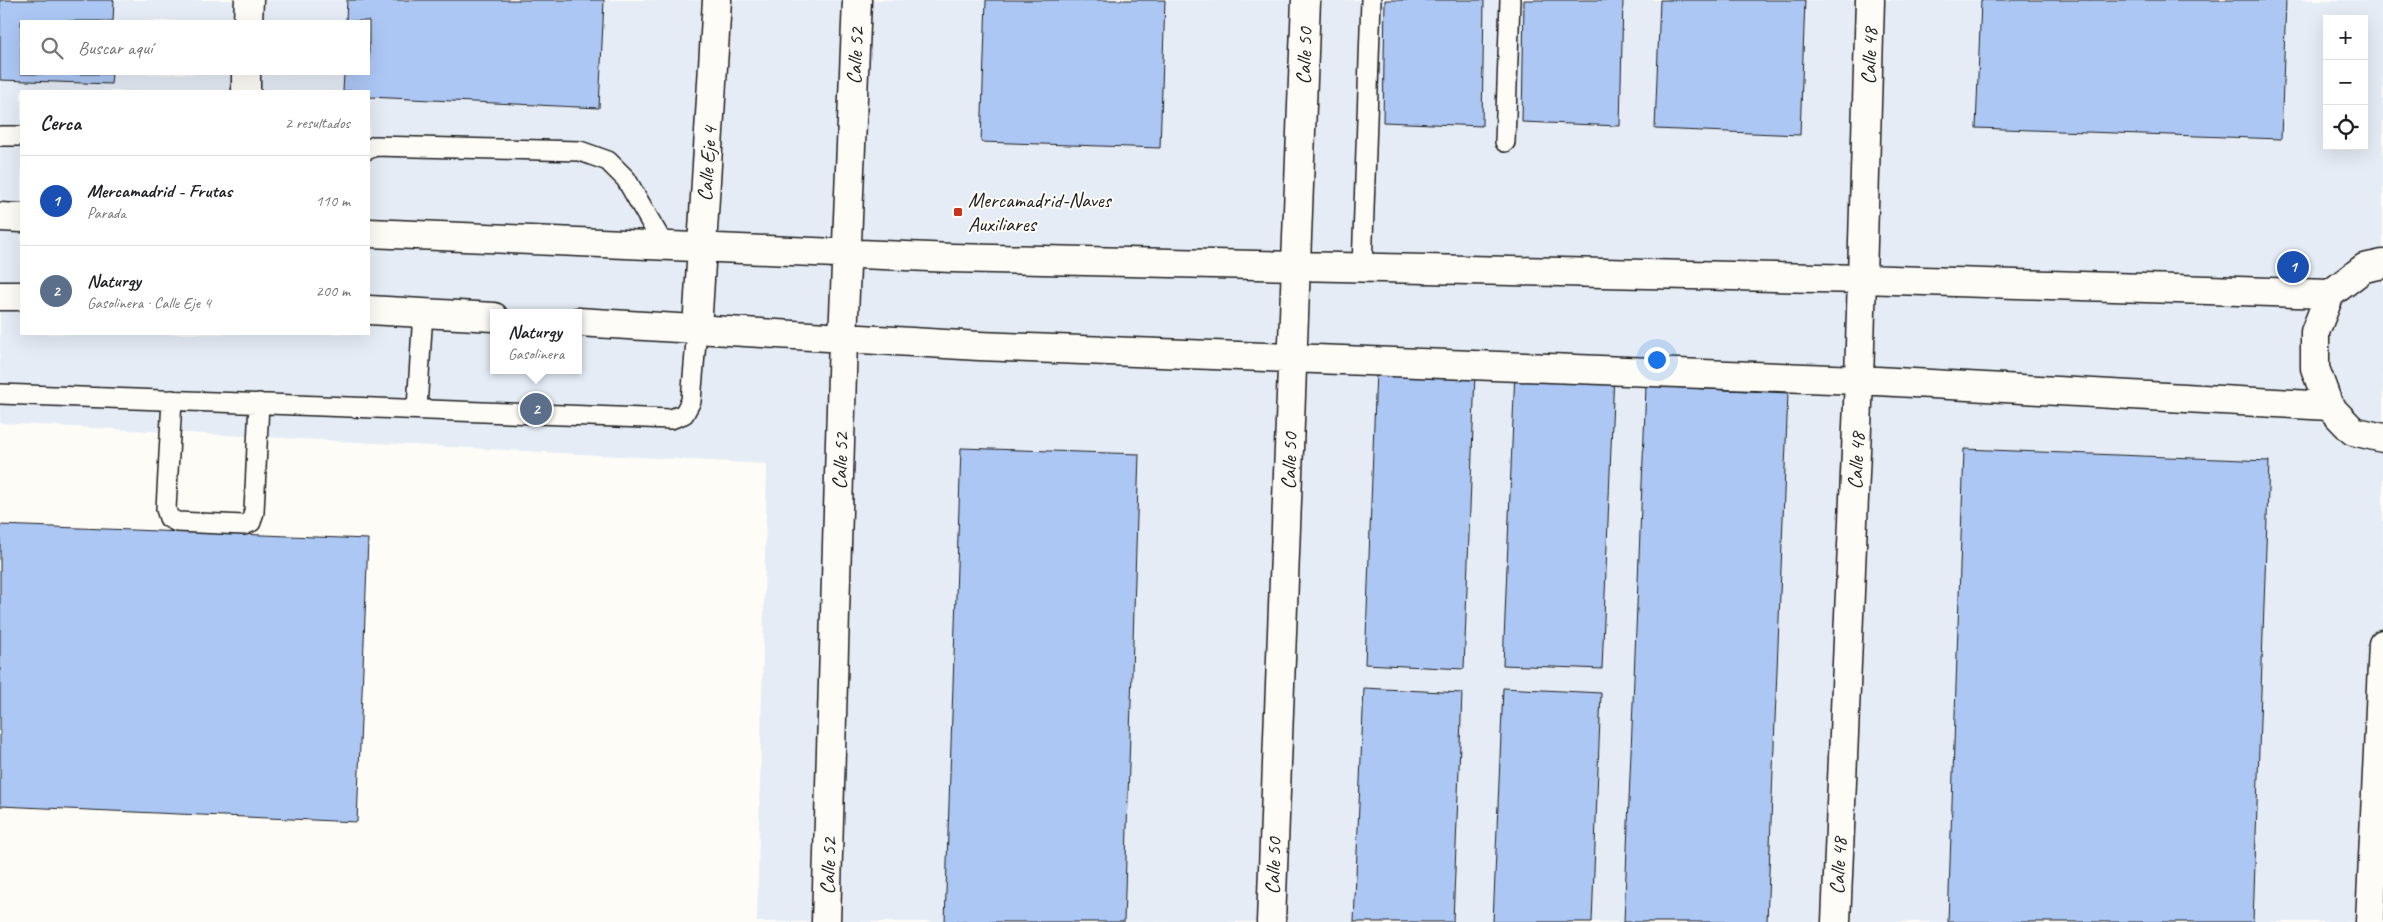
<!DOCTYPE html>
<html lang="es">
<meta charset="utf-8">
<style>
body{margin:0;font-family:Caveat,sans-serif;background:#f2f2f2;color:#202124}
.controls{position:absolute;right:15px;top:15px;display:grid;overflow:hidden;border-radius:0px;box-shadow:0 5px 20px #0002}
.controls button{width:45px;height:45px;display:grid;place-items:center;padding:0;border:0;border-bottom:1px solid #e0e0e0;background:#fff;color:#202124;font:25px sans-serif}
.you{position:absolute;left:1656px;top:359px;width:18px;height:18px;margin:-12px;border:4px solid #fff;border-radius:50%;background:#1a73e8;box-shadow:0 0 0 8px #1a73e833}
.badge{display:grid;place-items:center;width:32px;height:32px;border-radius:50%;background:#0b8043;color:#fff;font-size:16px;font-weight:700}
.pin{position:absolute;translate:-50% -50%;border:2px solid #fff;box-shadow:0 1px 5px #0006}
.popup{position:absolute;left:490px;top:309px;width:92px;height:65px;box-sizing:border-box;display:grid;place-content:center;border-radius:0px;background:#fff;filter:drop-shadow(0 1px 4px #0005);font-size:16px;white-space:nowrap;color:#757577}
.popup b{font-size:19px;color:#202124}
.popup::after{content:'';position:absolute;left:50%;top:100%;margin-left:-10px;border:10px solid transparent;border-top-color:#fff}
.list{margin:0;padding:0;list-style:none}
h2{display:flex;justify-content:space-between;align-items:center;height:65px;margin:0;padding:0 20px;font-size:21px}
h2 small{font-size:16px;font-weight:400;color:#757577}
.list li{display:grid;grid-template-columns:32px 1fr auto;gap:15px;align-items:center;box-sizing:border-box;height:90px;padding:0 20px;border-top:1px solid #e0e0e0}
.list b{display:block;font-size:19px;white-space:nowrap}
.list p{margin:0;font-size:16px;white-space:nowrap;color:#757577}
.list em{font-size:16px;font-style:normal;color:#757577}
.icon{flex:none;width:28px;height:28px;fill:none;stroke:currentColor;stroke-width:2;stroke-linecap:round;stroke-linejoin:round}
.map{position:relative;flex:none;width:2383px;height:922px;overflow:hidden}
.search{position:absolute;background:#fff;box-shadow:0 5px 20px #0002;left:20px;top:20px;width:350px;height:55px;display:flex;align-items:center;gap:12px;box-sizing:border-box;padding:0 18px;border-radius:0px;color:#757577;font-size:19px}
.panel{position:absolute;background:#fff;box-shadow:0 5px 20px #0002;left:20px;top:90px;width:350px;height:245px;border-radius:0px}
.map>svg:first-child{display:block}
</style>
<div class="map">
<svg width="2383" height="922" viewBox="0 0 2383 922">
<rect width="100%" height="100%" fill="#fdfcf7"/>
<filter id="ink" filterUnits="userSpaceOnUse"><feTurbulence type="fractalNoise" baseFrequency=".02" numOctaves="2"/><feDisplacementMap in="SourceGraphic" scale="10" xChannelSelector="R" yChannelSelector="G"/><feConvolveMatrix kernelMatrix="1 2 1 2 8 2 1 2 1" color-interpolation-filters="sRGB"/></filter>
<g filter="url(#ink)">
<path fill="#e5ecf6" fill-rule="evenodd" d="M 0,0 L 2383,0 L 2383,922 L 757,922 L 767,464 L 0,423 ZM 2327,19 L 2364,19 L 2364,146 L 2327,146 ZM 21,21 L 369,21 L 369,74 L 21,74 ZM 21,91 L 369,91 L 369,334 L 21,334 ZM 494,313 L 578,313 L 578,370 L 494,370 Z"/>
<path fill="#acc7f4" stroke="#1c1c1c" d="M 0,0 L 114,0 L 113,21 L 21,21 L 21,74 L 112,74 L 111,84 L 0,80 Z
M 347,0 L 604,0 L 599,108 L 369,97 L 369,91 L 343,91 L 344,74 L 369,74 L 369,21 L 346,21 Z
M 986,0 L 1165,0 L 1160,148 L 981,142 Z
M 1385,0 L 1484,0 L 1482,126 L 1383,122 Z
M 1524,0 L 1623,0 L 1620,126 L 1522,122 Z
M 1660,0 L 1805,0 L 1800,135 L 1655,129 Z
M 1981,0 L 2286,0 L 2281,139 L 1976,128 Z
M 1376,370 L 1475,374 L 1464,669 L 1365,664 Z
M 1515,370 L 1614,374 L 1602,669 L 1503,665 Z
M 1646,386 L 1788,393 L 1767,922 L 1624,922 Z
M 961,448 L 1139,454 L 1124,922 L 945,922 Z
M 1964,449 L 2269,461 L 2253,922 L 1948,922 Z
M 0,525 L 368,539 L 357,822 L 0,806 Z
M 1364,688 L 1462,693 L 1453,922 L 1354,922 Z
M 1503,688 L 1601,693 L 1592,922 L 1493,922 Z"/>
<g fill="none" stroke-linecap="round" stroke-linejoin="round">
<g stroke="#1c1c1c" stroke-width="22">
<path id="service" d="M 0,136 L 21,136
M 1505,142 L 1510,0
M 369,149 L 375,146 L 580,151 L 608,161 L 626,179 L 665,247
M 1362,269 L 1371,0
M 0,394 L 671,419 L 684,414 L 691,401 L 697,329
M 172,400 L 166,509 L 169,518 L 177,522 L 244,525 L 251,522 L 254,512 L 259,403
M 417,408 L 423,312"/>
</g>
<g stroke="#1c1c1c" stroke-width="31">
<path id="minor" d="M 248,21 L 249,0
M 246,91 L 246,74
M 0,217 L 21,218
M 369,233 L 952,258 L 1862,279 L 2330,294
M 2383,264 L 2364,268 L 2330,294 L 2315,332 L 2315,368 L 2329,406 L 2353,431 L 2383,438
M 0,296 L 21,296
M 369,310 L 494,317
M 578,322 L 979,346 L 1859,380 L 2329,406
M 697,329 L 717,0
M 826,922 L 843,339 L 857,0
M 1271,922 L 1306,0
M 1836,922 L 1859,380 L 1870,0
M 2370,922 L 2383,644"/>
</g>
<use href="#service" stroke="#fdfcf7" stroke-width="19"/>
<use href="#minor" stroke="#fdfcf7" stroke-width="28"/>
</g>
</g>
<rect fill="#c8321e" stroke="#fdfcf7" stroke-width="2" x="953" y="207" width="10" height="10" rx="2.5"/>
<g text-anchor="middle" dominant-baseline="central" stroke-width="4" stroke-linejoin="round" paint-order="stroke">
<g font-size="21" fill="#1c1c1c" stroke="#fdfcf7">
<text transform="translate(855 56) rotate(-87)">Calle 52</text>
<text transform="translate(1304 56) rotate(-88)">Calle 50</text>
<text transform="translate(1869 56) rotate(-88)">Calle 48</text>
<text transform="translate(707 164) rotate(-86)">Calle Eje 4</text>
<text transform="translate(840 461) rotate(-88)">Calle 52</text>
<text transform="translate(1289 461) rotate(-88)">Calle 50</text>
<text transform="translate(1856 461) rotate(-87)">Calle 48</text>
<text transform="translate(828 866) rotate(-88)">Calle 52</text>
<text transform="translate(1273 866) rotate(-88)">Calle 50</text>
<text transform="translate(1838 866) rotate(-87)">Calle 48</text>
</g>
<g font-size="21" fill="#1c1c1c" stroke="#fdfcf7" text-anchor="start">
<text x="968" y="200">Mercamadrid-Naves<tspan x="968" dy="24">Auxiliares</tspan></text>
</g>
</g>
</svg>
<div class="controls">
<button>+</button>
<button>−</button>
<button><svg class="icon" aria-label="locate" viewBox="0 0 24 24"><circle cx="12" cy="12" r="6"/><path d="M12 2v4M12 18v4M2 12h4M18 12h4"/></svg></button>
</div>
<div class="you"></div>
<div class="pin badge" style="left:2293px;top:267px;background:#1a4fb4">1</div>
<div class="pin badge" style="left:536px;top:409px;background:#5c6f8a">2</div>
<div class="popup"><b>Naturgy</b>Gasolinera</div>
<div class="search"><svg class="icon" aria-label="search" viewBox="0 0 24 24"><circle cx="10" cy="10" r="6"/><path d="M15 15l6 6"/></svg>Buscar aquí</div>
<section class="panel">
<h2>Cerca<small>2 resultados</small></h2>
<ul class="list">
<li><span class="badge" style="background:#1a4fb4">1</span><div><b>Mercamadrid - Frutas</b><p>Parada</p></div><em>110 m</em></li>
<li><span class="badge" style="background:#5c6f8a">2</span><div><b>Naturgy</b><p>Gasolinera · Calle Eje 4</p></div><em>200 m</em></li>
</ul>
</section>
</div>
